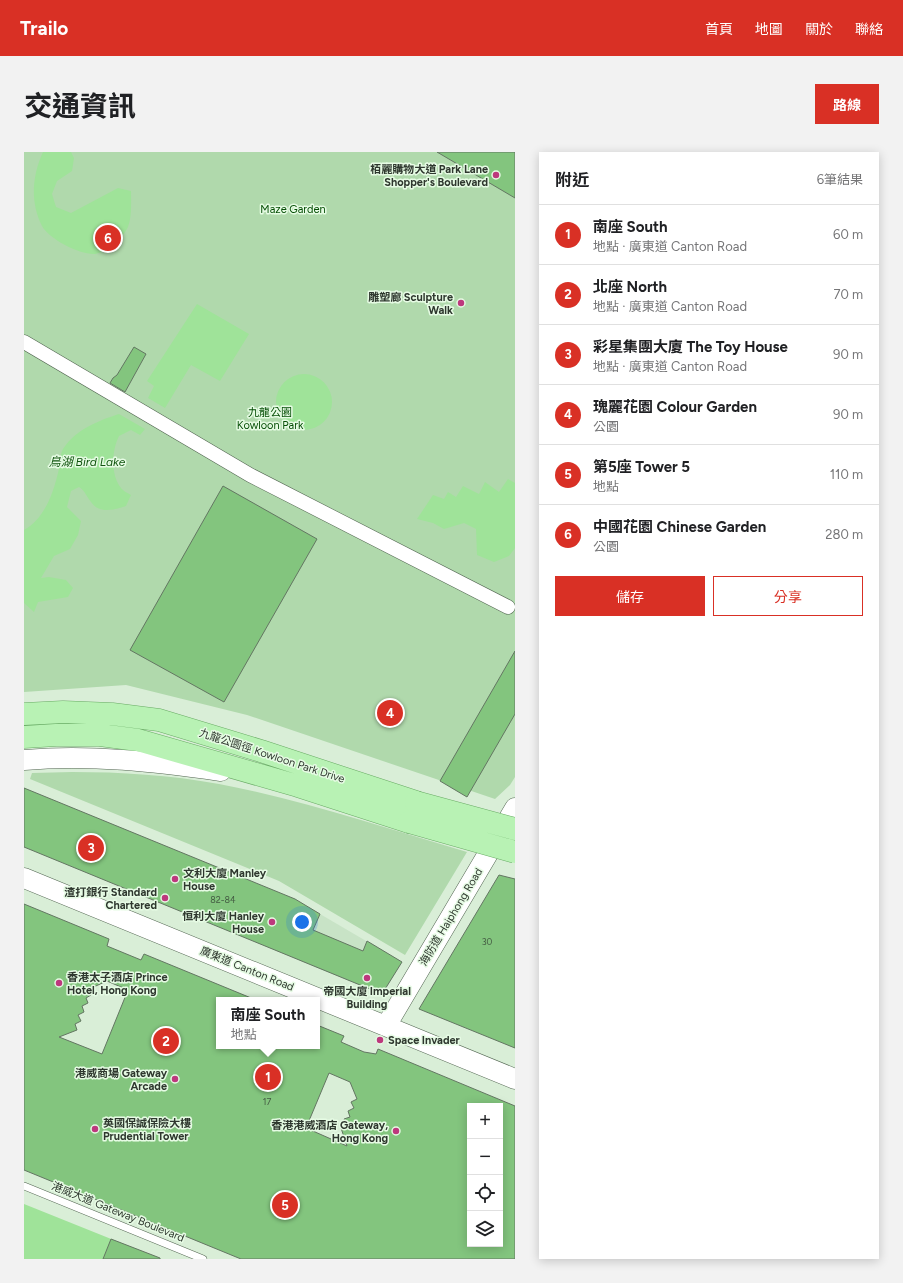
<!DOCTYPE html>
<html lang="zh-TW">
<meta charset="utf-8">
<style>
body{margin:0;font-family:Figtree,"Noto Sans TC",sans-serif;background:#f2f2f2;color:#202124}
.controls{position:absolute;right:12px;bottom:12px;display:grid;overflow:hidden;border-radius:0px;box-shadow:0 2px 10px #0003}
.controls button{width:36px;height:36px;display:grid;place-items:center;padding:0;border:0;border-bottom:1px solid #e0e0e0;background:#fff;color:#202124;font:20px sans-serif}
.you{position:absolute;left:278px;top:770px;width:14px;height:14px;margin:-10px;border:3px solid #fff;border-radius:50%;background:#1a73e8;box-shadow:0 0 0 6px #1a73e833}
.badge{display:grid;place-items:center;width:26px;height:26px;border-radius:50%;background:#d93025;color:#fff;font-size:13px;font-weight:700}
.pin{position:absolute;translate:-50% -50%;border:2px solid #fff;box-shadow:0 1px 4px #0006}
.popup{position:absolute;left:192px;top:845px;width:104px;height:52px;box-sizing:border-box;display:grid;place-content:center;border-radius:0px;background:#fff;filter:drop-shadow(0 1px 3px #0005);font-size:13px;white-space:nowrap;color:#757577}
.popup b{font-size:15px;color:#202124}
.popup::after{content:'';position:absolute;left:50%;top:100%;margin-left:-8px;border:8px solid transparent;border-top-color:#fff}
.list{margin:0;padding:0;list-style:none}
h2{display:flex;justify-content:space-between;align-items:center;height:52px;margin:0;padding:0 16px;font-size:17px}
h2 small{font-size:13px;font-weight:400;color:#757577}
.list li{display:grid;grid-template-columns:26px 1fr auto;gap:12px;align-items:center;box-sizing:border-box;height:60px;padding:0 16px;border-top:1px solid #e0e0e0}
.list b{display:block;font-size:15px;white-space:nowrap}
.list p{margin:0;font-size:13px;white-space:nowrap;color:#757577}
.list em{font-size:13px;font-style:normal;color:#757577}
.actions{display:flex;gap:8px;padding:12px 16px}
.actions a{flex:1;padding:9px 0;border:1px solid #d93025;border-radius:0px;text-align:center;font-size:14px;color:#d93025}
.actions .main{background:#d93025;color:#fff}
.icon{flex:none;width:22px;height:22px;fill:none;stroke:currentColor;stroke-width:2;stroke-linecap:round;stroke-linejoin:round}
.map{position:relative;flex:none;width:491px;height:1107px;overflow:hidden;border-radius:0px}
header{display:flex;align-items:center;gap:24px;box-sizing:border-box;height:56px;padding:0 20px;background:#d93025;color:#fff}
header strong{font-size:19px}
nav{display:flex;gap:22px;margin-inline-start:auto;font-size:14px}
.intro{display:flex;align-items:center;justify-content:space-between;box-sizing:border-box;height:96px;padding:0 24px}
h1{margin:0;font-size:28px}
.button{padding:10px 18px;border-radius:0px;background:#d93025;color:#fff;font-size:14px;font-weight:700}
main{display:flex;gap:24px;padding:0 24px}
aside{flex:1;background:#fff;border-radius:0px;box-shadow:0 2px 10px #0003}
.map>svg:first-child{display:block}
</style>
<header>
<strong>Trailo</strong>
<nav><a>首頁</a><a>地圖</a><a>關於</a><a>聯絡</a></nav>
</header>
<div class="intro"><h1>交通資訊</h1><a class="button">路線</a></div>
<main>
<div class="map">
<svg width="491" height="1107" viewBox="0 0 491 1107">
<rect width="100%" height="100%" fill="#d9eed7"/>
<path fill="#c8e3c6" d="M 296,762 L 378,810 L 358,842 L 276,809 Z"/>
<path fill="#b0d9ac" d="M 0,0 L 491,0 L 491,625 L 486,633 L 471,647 L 223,563 L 102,533 L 0,540 Z
M 48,620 C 97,620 146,623 195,632 C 279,648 361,676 443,700 L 381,803 L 255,729 L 6,627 L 8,621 Z"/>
<path fill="#9fe399" d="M 19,0 L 47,0 L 50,6 L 48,19 L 33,29 L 28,42 L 32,55 L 47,61 L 94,36 L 107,39 C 107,51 108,64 104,75 C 99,86 82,100 71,102 C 56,103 25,87 18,74 C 6,50 8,24 19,0 Z
M 173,152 L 225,182 L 196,229 L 167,213 L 141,256 L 124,246 L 130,234 L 123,229 Z
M252 250a28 28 0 1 1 56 0a28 28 0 1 1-56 0Z
M 95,262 L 121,277 L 116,283 L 107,278 L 95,284 C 88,298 86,322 97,336 C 99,339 104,341 107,343 L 102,354 C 90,358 75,362 67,350 C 62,344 62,340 55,335 L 47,339 L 43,355 L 57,369 L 54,383 L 46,397 L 30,404 L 17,426 L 25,425 L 42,428 L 49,436 L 44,445 L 14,450 L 10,460 L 0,451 L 0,378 C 20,367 29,342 34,321 C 36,314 35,304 39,297 C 52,277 74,269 95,262 Z
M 484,327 L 491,331 L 491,396 L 485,404 L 470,410 L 453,403 L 452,377 L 440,371 L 420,377 L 409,371 L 393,367 L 409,343 L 420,347 L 424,340 L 432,345 L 439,334 L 455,342 L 461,330 L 475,340 Z
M 0,1052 L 137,1107 L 0,1107 Z"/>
<path fill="#83c57e" stroke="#637662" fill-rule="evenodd" d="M 413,0 L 491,0 L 491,46 Z
M 110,195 L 122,202 L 101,240 L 86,231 L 89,226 L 93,223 Z
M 199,334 L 293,387 L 200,550 L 106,498 Z
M 491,499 L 491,562 L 443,645 L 416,629 Z
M 0,636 L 271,747 L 296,762 L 289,778 L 339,799 L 343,789 L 378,810 L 358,842 L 0,695 Z
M 475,723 L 491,727 L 491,896 L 395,857 Z
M 0,752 L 85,787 L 83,794 L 117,808 L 120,802 L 232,848 L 195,848 L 195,894 L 293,894 L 293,873 L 320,884 L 317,890 L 340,900 L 352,902 L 354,897 L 491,954 L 491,1107 L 217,1107 L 0,1018 ZM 83,829 L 104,838 L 78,902 L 35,885 L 53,878 L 51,872 L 57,869 L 54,863 L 60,860 L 58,854 L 64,851 L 62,846 L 67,843 L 65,837 ZM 305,921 L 326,930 L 333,947 L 327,950 L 330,956 L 324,959 L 326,965 L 320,967 L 323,973 L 317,976 L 323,994 L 282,976 ZM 446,954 L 476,954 L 476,1092 L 446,1092 Z
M 87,1087 L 136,1106 L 136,1107 L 79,1107 Z"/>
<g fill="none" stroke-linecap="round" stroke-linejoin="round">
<g stroke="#536652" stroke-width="8">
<path id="lane" d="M 0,1034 L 179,1107"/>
</g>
<g stroke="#536652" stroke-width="15">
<path id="street" d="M 0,190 L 226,323 L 484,455"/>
</g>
<g stroke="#536652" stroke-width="21">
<path id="secondary" d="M 0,608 C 66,602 132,610 197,619
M 0,726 L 491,927
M 362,874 L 491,656"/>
</g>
<g stroke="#69ab65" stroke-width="23">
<path id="primary" d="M 0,562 L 39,560 L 88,562 L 135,568 L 237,599 L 392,650
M 0,585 L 32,583 L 76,583 L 114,588 L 274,634 L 385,670"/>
</g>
<use href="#lane" stroke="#fff" stroke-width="7"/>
<use href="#street" stroke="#fff" stroke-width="14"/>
<use href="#secondary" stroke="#fff" stroke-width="20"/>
<use href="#primary" stroke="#b8f2b4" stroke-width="22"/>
<g stroke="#69ab65" stroke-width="23" stroke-linecap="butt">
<path id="primary-bridge" d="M 392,650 L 491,677
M 385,670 L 491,700"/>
</g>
<use href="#primary-bridge" stroke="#b8f2b4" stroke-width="22"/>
</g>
<g fill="#bd387d" stroke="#e6fbe4" stroke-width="1.5">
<circle cx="472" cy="23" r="4"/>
<circle cx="437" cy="151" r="4"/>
<circle cx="151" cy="727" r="4"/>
<circle cx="141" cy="746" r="4"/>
<circle cx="248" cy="770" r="4"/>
<circle cx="343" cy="826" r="4"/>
<circle cx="35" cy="831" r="4"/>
<circle cx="356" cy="888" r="4"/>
<circle cx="151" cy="927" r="4"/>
<circle cx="71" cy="977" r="4"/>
<circle cx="372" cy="979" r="4"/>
</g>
<g text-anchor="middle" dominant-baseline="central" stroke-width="3" stroke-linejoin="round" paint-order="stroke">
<g font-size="9" fill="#435a42">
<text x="199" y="747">82-84</text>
<text x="463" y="789">30</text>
<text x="243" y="949">17</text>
</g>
<g font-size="11" font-weight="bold" fill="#2e372e" stroke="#e6fbe4" text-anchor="end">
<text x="464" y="17">栢麗購物大道 Park Lane<tspan x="464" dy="13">Shopper's Boulevard</tspan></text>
<text x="429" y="145">雕塑廊 Sculpture<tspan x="429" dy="13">Walk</tspan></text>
<text x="159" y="721" text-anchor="start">文利大廈 Manley<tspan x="159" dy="13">House</tspan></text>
<text x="133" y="740">渣打銀行 Standard<tspan x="133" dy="13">Chartered</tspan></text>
<text x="240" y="764">恒利大廈 Hanley<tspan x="240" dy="13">House</tspan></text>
<text x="43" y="825" text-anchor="start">香港太子酒店 Prince<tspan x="43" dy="13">Hotel, Hong Kong</tspan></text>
<text x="343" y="839" text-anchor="middle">帝國大廈 Imperial<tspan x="343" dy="13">Building</tspan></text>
<text x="364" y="888" text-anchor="start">Space Invader</text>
<text x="143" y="921">港威商場 Gateway<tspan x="143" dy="13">Arcade</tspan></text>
<text x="79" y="971" text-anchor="start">英國保誠保險大樓<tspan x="79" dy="13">Prudential Tower</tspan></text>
<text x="364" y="973">香港港威酒店 Gateway,<tspan x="364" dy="13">Hong Kong</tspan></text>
</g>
<g font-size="11" fill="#054e05" stroke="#e6fbe4">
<text x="269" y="57">Maze Garden</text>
<text x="246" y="260">九龍公園<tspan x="246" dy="13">Kowloon Park</tspan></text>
</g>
<g font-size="11" fill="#2e372e" stroke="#e6fbe4">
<text transform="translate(248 604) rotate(18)">九龍公園徑 Kowloon Park Drive</text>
<text transform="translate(427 765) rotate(-59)">海防道 Haiphong Road</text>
<text transform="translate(223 817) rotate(22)">廣東道 Canton Road</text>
<text transform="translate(94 1060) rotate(22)">港威大道 Gateway Boulevard</text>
</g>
<g font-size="12" font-style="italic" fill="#125610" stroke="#e6fbe4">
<text x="63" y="310">鳥湖 Bird Lake</text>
</g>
</g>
</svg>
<div class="controls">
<button>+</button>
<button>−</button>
<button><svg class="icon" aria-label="locate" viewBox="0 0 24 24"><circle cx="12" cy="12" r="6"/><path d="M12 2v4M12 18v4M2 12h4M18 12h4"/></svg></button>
<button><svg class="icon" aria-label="layers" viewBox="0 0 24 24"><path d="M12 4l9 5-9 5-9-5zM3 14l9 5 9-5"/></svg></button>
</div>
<div class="you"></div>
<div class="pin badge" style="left:244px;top:925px">1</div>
<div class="popup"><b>南座 South</b>地點</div>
<div class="pin badge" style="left:142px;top:889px">2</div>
<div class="pin badge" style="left:67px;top:696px">3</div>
<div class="pin badge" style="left:366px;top:561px">4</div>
<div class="pin badge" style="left:261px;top:1053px">5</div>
<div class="pin badge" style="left:84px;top:86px">6</div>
</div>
<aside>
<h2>附近<small>6筆結果</small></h2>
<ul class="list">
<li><span class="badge">1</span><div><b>南座 South</b><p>地點 · 廣東道 Canton Road</p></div><em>60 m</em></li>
<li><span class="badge">2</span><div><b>北座 North</b><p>地點 · 廣東道 Canton Road</p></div><em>70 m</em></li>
<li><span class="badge">3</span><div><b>彩星集團大廈 The Toy House</b><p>地點 · 廣東道 Canton Road</p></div><em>90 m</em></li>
<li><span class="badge">4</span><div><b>瑰麗花園 Colour Garden</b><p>公園</p></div><em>90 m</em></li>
<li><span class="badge">5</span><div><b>第5座 Tower 5</b><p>地點</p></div><em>110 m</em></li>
<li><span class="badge">6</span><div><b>中國花園 Chinese Garden</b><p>公園</p></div><em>280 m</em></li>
</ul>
<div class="actions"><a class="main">儲存</a><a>分享</a></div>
</aside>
</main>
